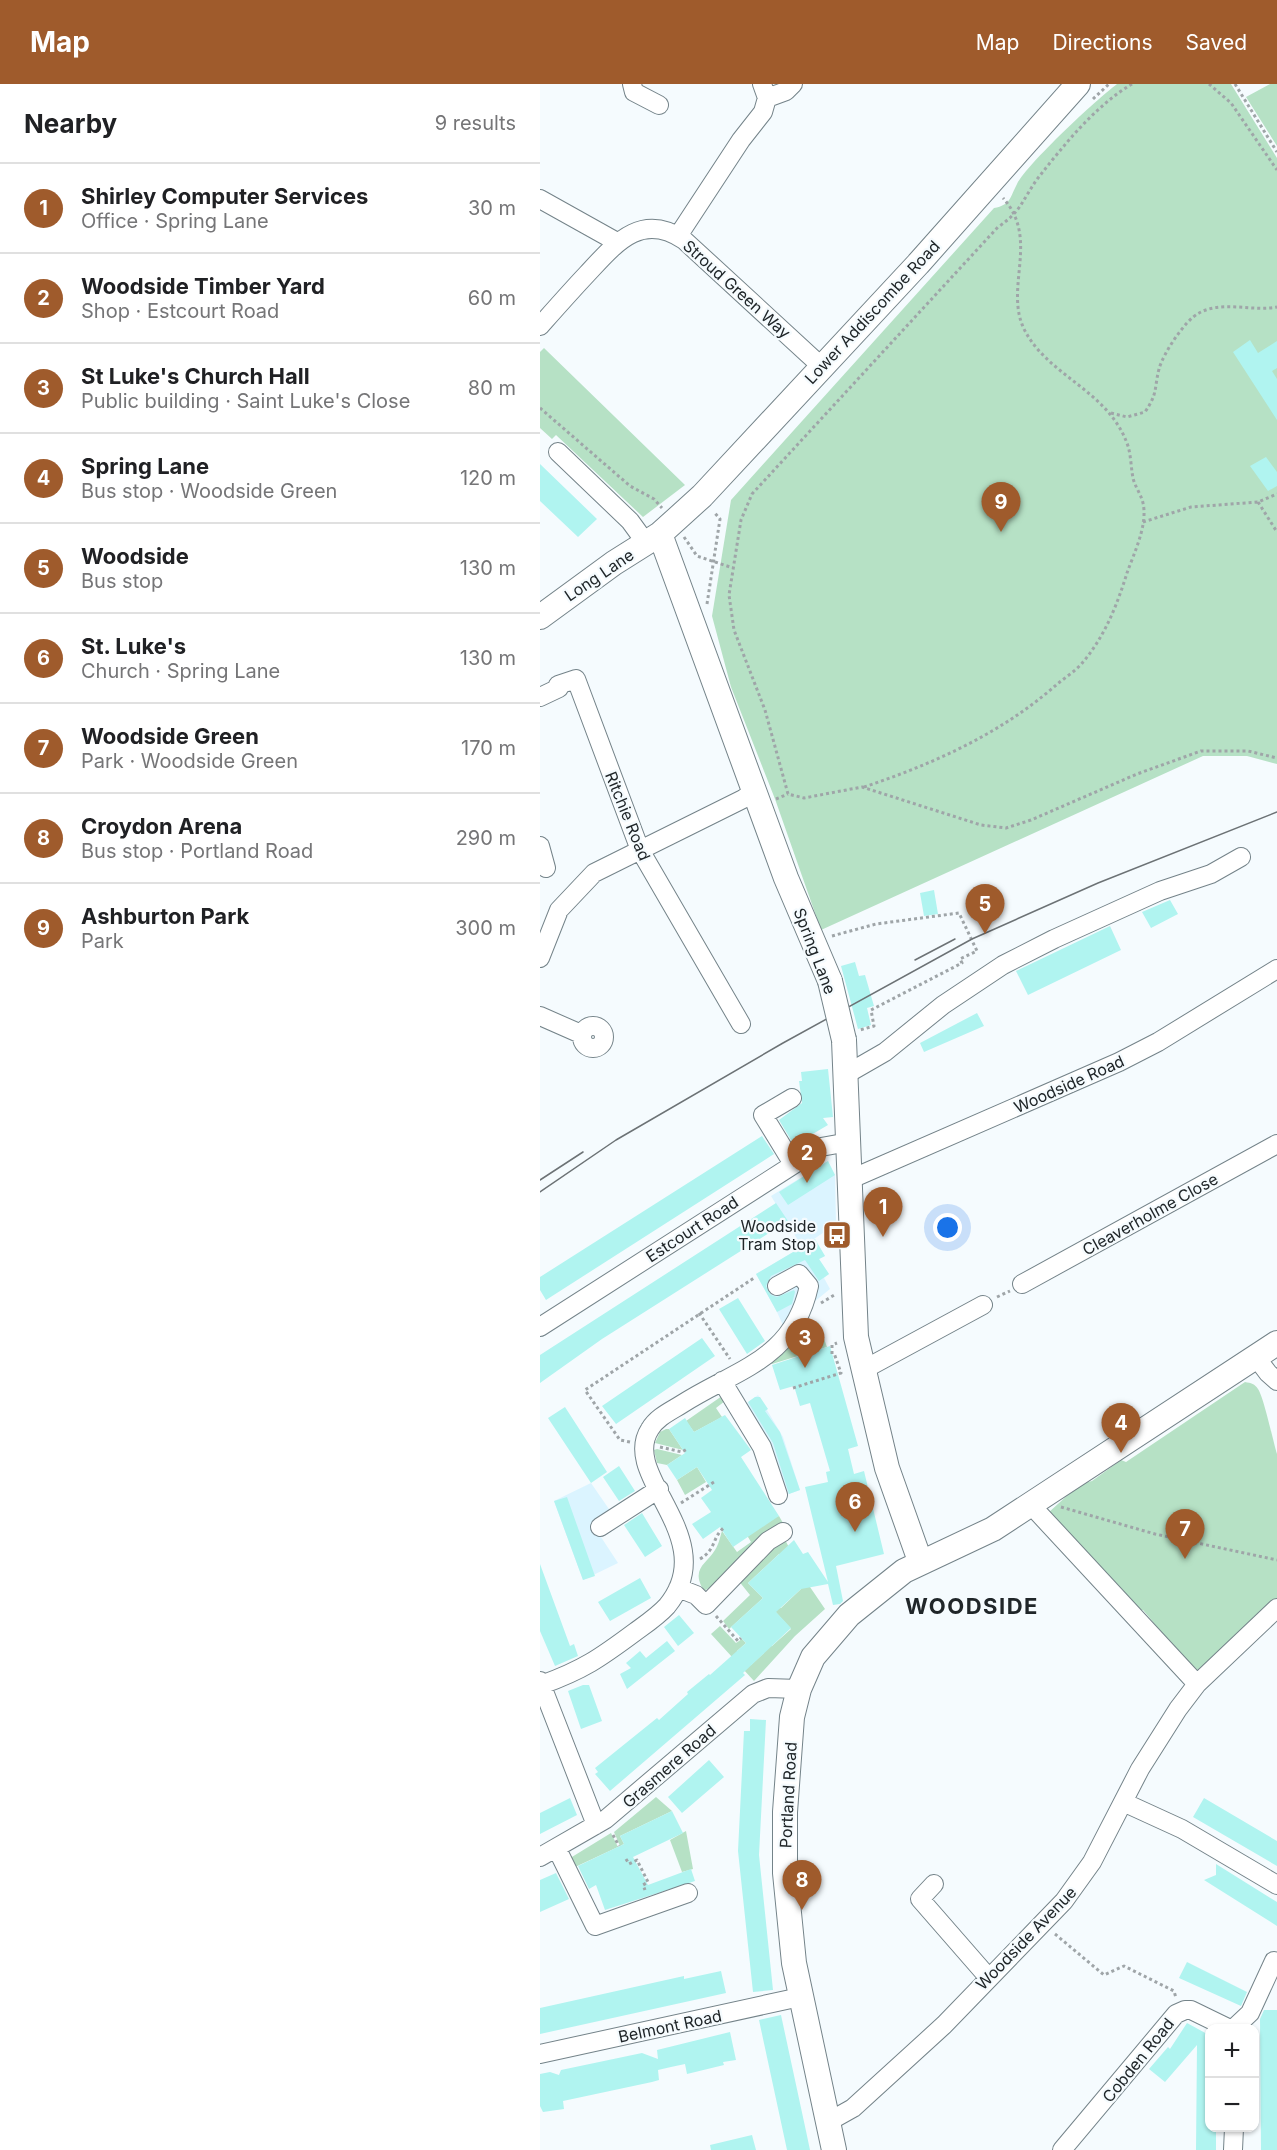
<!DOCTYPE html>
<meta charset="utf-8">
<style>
body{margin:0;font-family:Inter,sans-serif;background:#f2f2f2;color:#202124}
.controls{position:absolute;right:18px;bottom:18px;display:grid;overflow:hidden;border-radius:12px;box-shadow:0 2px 4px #0004}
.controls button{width:54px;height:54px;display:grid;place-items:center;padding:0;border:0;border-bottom:2px solid #e0e0e0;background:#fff;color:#202124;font:30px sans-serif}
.you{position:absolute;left:408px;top:1144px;width:21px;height:21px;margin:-15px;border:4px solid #fff;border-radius:50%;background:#1a73e8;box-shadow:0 0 0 9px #1a73e833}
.badge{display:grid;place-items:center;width:39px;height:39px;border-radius:50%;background:#9f5b2c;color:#fff;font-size:20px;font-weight:700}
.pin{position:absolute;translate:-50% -50px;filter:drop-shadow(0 2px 3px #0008)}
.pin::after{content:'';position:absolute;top:32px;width:21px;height:18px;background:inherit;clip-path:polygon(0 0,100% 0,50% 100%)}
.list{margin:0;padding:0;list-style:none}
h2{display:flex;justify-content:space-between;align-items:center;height:78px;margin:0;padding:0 24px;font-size:26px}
h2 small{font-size:20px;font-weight:400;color:#757577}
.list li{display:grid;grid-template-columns:39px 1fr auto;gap:18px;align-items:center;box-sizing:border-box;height:90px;padding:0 24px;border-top:2px solid #e0e0e0}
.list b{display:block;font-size:22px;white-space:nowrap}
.list p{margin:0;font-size:20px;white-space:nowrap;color:#757577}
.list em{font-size:20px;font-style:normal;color:#757577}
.map{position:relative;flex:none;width:737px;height:2066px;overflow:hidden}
header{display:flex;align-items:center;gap:36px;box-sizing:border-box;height:84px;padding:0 30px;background:#9f5b2c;color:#fff}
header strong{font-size:28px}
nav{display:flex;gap:33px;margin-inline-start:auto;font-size:21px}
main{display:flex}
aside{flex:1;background:#fff}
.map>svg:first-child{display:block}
</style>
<header>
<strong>Map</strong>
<nav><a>Map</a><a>Directions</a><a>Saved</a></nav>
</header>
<main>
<aside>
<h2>Nearby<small>9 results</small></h2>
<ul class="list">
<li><span class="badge">1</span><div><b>Shirley Computer Services</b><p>Office · Spring Lane</p></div><em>30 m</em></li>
<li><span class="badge">2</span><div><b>Woodside Timber Yard</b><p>Shop · Estcourt Road</p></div><em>60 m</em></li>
<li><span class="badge">3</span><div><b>St Luke's Church Hall</b><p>Public building · Saint Luke's Close</p></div><em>80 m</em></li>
<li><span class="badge">4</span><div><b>Spring Lane</b><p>Bus stop · Woodside Green</p></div><em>120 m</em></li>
<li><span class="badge">5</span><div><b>Woodside</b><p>Bus stop</p></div><em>130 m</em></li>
<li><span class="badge">6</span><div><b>St. Luke's</b><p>Church · Spring Lane</p></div><em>130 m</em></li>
<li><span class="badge">7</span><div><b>Woodside Green</b><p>Park · Woodside Green</p></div><em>170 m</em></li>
<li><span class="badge">8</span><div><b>Croydon Arena</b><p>Bus stop · Portland Road</p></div><em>290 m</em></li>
<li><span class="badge">9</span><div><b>Ashburton Park</b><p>Park</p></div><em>300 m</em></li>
</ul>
</aside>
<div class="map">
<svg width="737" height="2066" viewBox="0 0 737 2066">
<rect width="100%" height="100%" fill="#f5fbfe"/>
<path fill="#dbf4ff" d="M 288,1077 L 295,1091 L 296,1140 L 274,1155 L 285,1172 L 279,1175 L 289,1190 L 284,1194 L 290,1205 L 263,1227 L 246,1248 L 237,1228 L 216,1190 L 262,1163 L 231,1112 Z
M 218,1311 L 243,1353 L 260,1406 L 246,1411 L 207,1319 Z
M 51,1399 L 71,1428 L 60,1443 L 61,1453 L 78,1479 L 43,1496 L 14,1417 Z"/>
<path fill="#b6e1c5" d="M 577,0 L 691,0 L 737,74 L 737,680 L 707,672 L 663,672 L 281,846 L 235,715 L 191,603 L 172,532 L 191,416 L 454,124 C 471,121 470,113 477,100 C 489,78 556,16 577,0 Z
M 730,0 L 737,0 L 737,62 L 706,13 Z
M 4,264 L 145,401 L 103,433 L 16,351 L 12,355 L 0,344 L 0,268 Z
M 278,1238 L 287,1263 L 232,1280 L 231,1279 Z
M 705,1298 C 711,1299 715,1300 718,1305 C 724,1314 733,1357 737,1370 L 737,1527 L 661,1587 C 647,1584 614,1538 603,1526 L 600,1527 L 584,1511 L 584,1507 L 508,1429 L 530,1409 L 531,1402 L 552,1397 L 581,1376 L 586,1378 Z
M 182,1312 L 185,1317 L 176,1324 L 182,1333 L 154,1348 L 146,1337 Z
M 126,1345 L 129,1345 L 143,1366 L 115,1359 L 120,1348 Z
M 114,1366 L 117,1365 L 142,1371 L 127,1381 L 117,1379 Z
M 157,1383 L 166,1398 L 145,1411 L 137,1396 Z
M 239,1432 L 243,1439 L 177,1499 L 164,1507 C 150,1484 167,1480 175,1466 C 179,1460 180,1453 182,1447 L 197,1468 L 211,1458 L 202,1443 Z
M 243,1452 L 270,1503 L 285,1525 L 255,1552 L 214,1597 L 171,1550 L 180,1542 L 196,1559 L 202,1555 L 206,1559 L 197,1567 L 211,1581 L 224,1569 L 220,1564 L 232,1562 L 251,1545 L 233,1525 L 241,1524 L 261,1505 L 239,1470 L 208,1499 L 223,1514 L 189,1545 L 183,1537 L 210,1511 L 198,1496 Z
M 116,1713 L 132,1727 L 80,1752 L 84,1760 L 80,1762 L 74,1748 Z
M 146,1747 L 153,1785 L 142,1788 L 130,1756 Z
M 71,1749 L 78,1763 L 33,1784 L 27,1776 Z"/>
<path fill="#b0f4f0" d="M 710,256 L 718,269 L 737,257 L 737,284 L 732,287 L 737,295 L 737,336 L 693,268 Z
M 726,373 L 737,388 L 737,402 L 728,407 L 710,382 Z
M 0,380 L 57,435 L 38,453 L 0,417 Z
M 394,806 L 398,830 L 384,832 L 380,809 Z
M 630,816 L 638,830 L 611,844 L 602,828 Z
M 570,842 L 581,866 L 488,911 L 476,887 Z
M 315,878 L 319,892 L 325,891 L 334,922 L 327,924 L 331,941 L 318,945 L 301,882 Z
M 437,929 L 444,942 L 384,968 L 380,959 Z
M 288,985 L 293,1033 L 283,1034 L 288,1041 L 254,1061 L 239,1036 L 262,1019 L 259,997 L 262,997 L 261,988 Z
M 222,1052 L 234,1070 L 6,1216 L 0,1206 L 0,1193 Z
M 288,1077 L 295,1091 L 248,1121 L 239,1108 Z
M 236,1119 L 248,1137 L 62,1255 L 0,1299 L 0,1271 Z
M 275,1155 L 285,1172 L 279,1175 L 289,1190 L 279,1197 L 265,1176 L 231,1192 L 226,1202 L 231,1211 L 237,1213 L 254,1206 L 255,1208 L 252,1220 L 237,1228 L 216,1190 Z
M 198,1214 L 225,1257 L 207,1270 L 179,1225 Z
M 162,1254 L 175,1272 L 76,1340 L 62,1322 Z
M 290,1262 L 318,1362 L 308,1365 L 314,1390 L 324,1387 L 344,1470 L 296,1482 L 303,1517 L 300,1520 L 293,1521 L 288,1500 L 261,1505 L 236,1528 L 251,1544 L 203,1589 L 205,1591 L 70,1707 L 55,1690 L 58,1688 L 55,1684 L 117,1634 L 119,1636 L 148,1610 L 147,1608 L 169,1590 L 170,1591 L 206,1559 L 191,1543 L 223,1514 L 208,1499 L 254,1456 L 263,1470 L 268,1468 L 288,1498 L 265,1403 L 288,1398 L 286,1388 L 290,1387 L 270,1319 L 260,1322 L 254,1302 L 240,1306 L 232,1281 Z
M 215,1313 L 220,1313 L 228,1325 L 225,1327 L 240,1348 L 260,1406 L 249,1410 L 233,1359 L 208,1318 Z
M 25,1323 L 67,1388 L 51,1399 L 8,1334 Z
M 185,1331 L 211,1366 L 201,1373 L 239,1432 L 193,1463 L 180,1443 L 163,1455 L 152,1440 L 171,1428 L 161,1414 L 172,1406 L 157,1383 L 137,1396 L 127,1381 L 145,1369 L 129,1345 L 145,1334 L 154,1348 Z
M 79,1382 L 95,1407 L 79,1417 L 63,1393 Z
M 27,1413 L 55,1492 L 43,1496 L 14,1417 Z
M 102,1429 L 122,1462 L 105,1473 L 84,1441 Z
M 0,1480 L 30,1562 L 34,1560 L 38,1572 L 15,1582 L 0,1547 Z
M 100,1494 L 111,1514 L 70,1537 L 58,1518 Z
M 139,1531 L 154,1549 L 138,1562 L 124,1543 Z
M 127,1557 L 135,1567 L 87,1605 L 80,1590 L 91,1584 L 86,1579 L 100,1567 L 106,1574 Z
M 43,1601 L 49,1601 L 62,1637 L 41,1645 L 28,1607 Z
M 210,1635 L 226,1636 L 219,1771 L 233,1906 L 213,1908 L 198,1767 L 204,1647 L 210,1647 Z
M 169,1676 L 184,1693 L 142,1729 L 128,1713 Z
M 30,1714 L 37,1731 L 0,1750 L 0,1729 Z
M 664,1714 L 737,1757 L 737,1782 L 653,1733 Z
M 132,1727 L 143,1749 L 93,1773 L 108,1801 L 151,1785 L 155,1797 L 65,1826 L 56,1801 L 49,1805 L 38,1782 L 84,1760 L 80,1752 Z
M 676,1780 L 737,1818 L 737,1842 L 664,1796 L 676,1791 Z
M 16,1789 L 29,1815 L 0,1828 L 0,1796 Z
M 647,1878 L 707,1908 L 701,1922 L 639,1894 Z
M 181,1887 L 186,1909 L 0,1950 L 0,1924 L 144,1892 L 144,1895 Z
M 724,1926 L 737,1926 L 737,2066 L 721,2066 L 720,1935 Z
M 241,1931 L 266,2047 L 270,2066 L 247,2066 L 219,1936 Z
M 647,1939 L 669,1951 L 669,2043 L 676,2043 L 676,2066 L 656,2066 L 657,1961 L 625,1998 L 609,1985 L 628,1963 L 630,1965 Z
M 190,1948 L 196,1976 L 183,1978 L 184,1981 L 147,1990 L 145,1980 L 131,1983 L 118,1986 L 119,1996 L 112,1998 L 23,2017 L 24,2025 L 3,2028 L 0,2022 L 0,1990 L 10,1988 L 19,1991 L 21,1986 L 102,1969 L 118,1975 L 117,1966 Z
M 212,2051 L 216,2066 L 171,2066 L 170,2061 Z"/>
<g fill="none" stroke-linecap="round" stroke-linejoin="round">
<g stroke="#748389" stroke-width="20">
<path id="minor" d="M 92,0 L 94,8 L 119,21
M 227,14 L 246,7 L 253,0
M 0,115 L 77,158
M 138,152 L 201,56 L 223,28 L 227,14 L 222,0
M 0,242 C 16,224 31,207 47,190 C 75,160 101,127 144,156 L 281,282
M 18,368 L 90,437 L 106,459
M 0,613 L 19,604 L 18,601 L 36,595 L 100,766 L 201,940
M 0,762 L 6,784
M 0,874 L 19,826 L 54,789 L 203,715 L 215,707
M 0,932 L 41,950
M42 953a11 11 0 1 1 22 0a11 11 0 1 1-22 0Z
M 305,991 L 345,968 L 403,921 L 463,881 L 514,855 L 620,807 L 671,790 L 701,773
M 252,1014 L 223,1031 L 253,1080
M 311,1095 L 579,978 L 618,958 L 737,885
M 482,1200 L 737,1060
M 0,1243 L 281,1063 L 309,1058
M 716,1273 L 728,1289 L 737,1297
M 323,1286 L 443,1221
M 182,1297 L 222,1363 L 238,1411
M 491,1421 L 657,1600
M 60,1443 L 119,1405
M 138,1504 L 156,1511 L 166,1521 L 228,1457 L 243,1448
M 0,1597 L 56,1741
M 1,1601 C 43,1586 60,1574 95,1548 C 106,1540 118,1532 127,1522 C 183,1454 79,1392 110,1345 C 117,1333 131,1327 142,1320 C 197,1285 253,1276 269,1202 L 259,1190 L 237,1202
M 583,1718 L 642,1745 L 737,1801
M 17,1765 L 55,1842 L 148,1809
M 0,1773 L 66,1735 L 213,1610 L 228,1604 L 259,1605
M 394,1800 L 380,1815 L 448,1893
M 694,1944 L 710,1929 L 734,1877
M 0,1970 L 260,1913
M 288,2038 L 313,2024 L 404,1941 L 524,1817 L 552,1778 L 600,1685 L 638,1625 L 657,1600 L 737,1524
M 522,2066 L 636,1930 L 645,1926 L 651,1926 L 688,1944
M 693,2066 L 694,2044"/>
</g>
<g stroke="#748389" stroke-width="26">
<path id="major" d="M 120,450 L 246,794 L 290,897
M 0,533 L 74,479 L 120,450 L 162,412 L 378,180 L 538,0
M 304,956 L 316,1253 L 347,1384 L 380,1477
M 294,2066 L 254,1879 L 245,1789 L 245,1728 L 252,1633 L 259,1605 L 273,1573 L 309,1531 L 364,1487 L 453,1445 L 737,1259"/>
</g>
<path stroke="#9fa5a8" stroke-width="3" stroke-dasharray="3 3" stroke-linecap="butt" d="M 592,0 C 555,22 524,61 498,94 C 482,116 482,127 458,143 L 212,410 L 201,436 L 189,511 L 194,546 L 225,626 L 248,710 L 264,714 L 322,703 L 441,741 L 466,744 L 491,736 L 597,690 L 661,667 L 708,667 L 737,674
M 669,0 L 691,19 L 737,86
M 695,0 L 737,68
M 553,15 L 569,0
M 0,324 L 90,402 L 114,415 L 122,424
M 571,329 L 587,333 L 605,328 C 618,309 614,305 619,285 C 623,270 645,236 659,229 C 683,216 712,228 737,223
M 718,418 L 737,448
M 603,438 L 651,423 L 718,418 L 737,410
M 144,453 L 157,472 L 193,484
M 167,520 L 180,435 L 174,428
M 324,703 C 393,680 460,650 515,602 C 524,594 536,587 543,578 C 565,552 577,521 587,489 C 594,469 608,441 603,419 C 601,410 595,403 593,394 C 591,384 591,372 588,362 C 569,306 508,293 484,245 C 464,203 500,155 463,114
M 236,715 L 248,710
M 292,852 L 336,840 L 419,829 L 437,867 L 420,875 L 422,879 L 331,926 L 334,942 L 320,946
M 457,1213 L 470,1207
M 281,1219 L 296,1210
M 159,1229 L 190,1275
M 292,1270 L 292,1261 L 297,1259
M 253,1304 L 301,1289 L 294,1269
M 90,1358 L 80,1356 L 45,1306 L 214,1194
M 120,1363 L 142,1368 L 147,1365
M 141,1419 L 174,1398
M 521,1423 L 615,1450 L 737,1476
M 160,1475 C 177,1465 172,1452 185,1443
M 176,1532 L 198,1557 L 201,1554
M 73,1751 L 79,1762
M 86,1775 L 89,1780 L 97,1776 L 108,1798 L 103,1801 L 105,1806
M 515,1850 L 564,1891 L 584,1882 L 634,1907 L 636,1914"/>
<use href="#minor" stroke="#fff" stroke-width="18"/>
<use href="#major" stroke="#fff" stroke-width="24"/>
<path stroke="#6c7275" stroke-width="1.5" d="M 375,876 L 415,855
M 0,1096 L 43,1068
M 0,1108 L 76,1056 L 243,959 L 432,855 L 558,799 L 737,728"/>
<g stroke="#748389" stroke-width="26" stroke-linecap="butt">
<path id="major-bridge" d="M 290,897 L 304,956"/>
</g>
<use href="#major-bridge" stroke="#fff" stroke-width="24"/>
</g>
<defs>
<g id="bus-square" transform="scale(1.5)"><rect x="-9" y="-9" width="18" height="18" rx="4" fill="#9f5b2c" stroke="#f5fbfe"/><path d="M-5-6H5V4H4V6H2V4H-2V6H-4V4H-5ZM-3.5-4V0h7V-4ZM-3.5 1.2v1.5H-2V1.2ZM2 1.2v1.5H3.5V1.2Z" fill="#fff"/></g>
</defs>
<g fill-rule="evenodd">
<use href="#bus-square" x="297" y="1151"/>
</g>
<g text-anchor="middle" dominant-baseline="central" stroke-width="4.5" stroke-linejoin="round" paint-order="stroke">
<g font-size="16" fill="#202629" stroke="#f5fbfe">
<text transform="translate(197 205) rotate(42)">Stroud Green Way</text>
<text transform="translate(332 228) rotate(-47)">Lower Addiscombe Road</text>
<text transform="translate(59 491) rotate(-34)">Long Lane</text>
<text transform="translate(88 732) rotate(68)">Ritchie Road</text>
<text transform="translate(275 867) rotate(69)">Spring Lane</text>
<text transform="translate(529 1000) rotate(-24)">Woodside Road</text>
<text transform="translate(610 1130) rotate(-29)">Cleaverholme Close</text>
<text transform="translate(152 1145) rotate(-33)">Estcourt Road</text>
<text transform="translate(129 1682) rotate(-41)">Grasmere Road</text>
<text transform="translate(248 1711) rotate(-87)">Portland Road</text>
<text transform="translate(486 1854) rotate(-46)">Woodside Avenue</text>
<text transform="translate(130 1942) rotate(-12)">Belmont Road</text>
<text transform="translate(598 1976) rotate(-51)">Cobden Road</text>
</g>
<g font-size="16" fill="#202629" stroke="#f5fbfe" text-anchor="end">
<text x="276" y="1142">Woodside<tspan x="276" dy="18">Tram Stop</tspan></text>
</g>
<g font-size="22" font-weight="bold" letter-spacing="1.5" fill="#202629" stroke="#f5fbfe">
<text x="432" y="1522">WOODSIDE</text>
</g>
</g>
</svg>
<div class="controls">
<button>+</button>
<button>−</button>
</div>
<div class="you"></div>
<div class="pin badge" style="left:343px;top:1153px">1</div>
<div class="pin badge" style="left:267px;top:1099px">2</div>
<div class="pin badge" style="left:265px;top:1284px">3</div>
<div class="pin badge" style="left:581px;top:1369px">4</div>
<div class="pin badge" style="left:445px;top:850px">5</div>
<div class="pin badge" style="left:315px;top:1448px">6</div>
<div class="pin badge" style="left:645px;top:1475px">7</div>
<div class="pin badge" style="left:262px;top:1826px">8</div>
<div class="pin badge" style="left:461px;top:448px">9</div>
</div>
</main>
